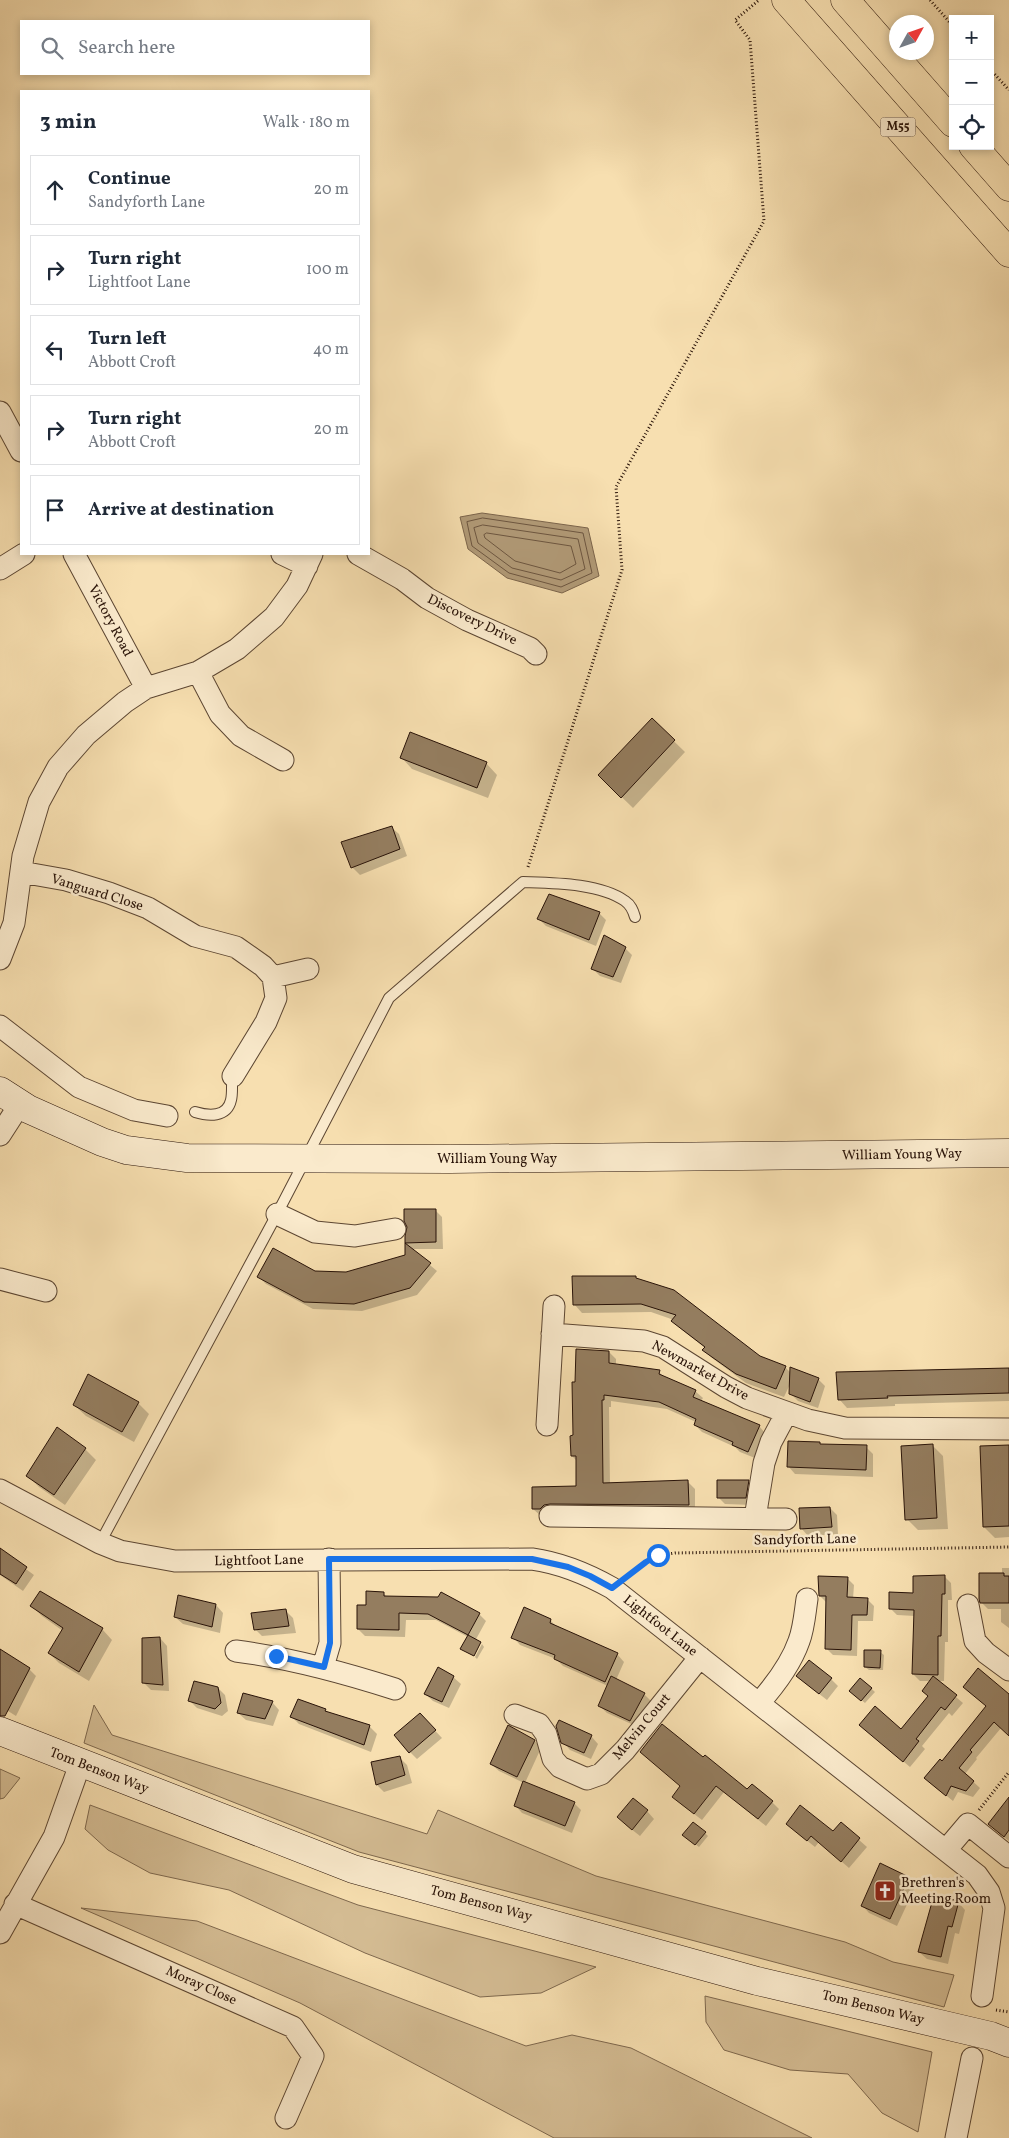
<!DOCTYPE html>
<meta charset="utf-8">
<style>
body{margin:0;font-family:Vollkorn,serif;background:#f6f6f7;color:#1f2937}
.controls{position:absolute;right:15px;top:15px;display:grid;overflow:hidden;border-radius:0px;box-shadow:0 2px 8px #0003}
.controls button{width:45px;height:45px;display:grid;place-items:center;padding:0;border:0;border-bottom:1px solid #e0e1e3;background:#fff;color:#1f2937;font:25px sans-serif}
.compass{position:absolute;left:889px;top:15px;width:45px;height:45px;border-radius:50%;background:#fff;box-shadow:0 2px 8px #0003;rotate:50deg}
.stop{position:absolute;width:15px;height:15px;margin:-11px;border:4px solid #1a73e8;border-radius:50%;background:#fff}
.stop.end{background:#1a73e8;border-color:#fff;box-shadow:0 1px 5px #0008}
.list{margin:0;padding:0;list-style:none}
h2{display:flex;justify-content:space-between;align-items:center;height:65px;margin:0;padding:0 20px;font-size:21px}
h2 small{font-size:16px;font-weight:400;color:#747a83}
.list li{display:grid;grid-template-columns:32px 1fr auto;gap:15px;align-items:center;box-sizing:border-box;height:70px;margin:0 10px 10px;padding:0 10px;border:1px solid #e0e1e3;border-radius:0px}
.list b{display:block;font-size:19px;white-space:nowrap}
.list p{margin:0;font-size:16px;white-space:nowrap;color:#747a83}
.list em{font-size:16px;font-style:normal;color:#747a83}
.icon{flex:none;width:28px;height:28px;fill:none;stroke:currentColor;stroke-width:2;stroke-linecap:round;stroke-linejoin:round}
.map{position:relative;flex:none;width:1009px;height:2138px;overflow:hidden}
.search{position:absolute;background:#fff;box-shadow:0 2px 8px #0003;left:20px;top:20px;width:350px;height:55px;display:flex;align-items:center;gap:12px;box-sizing:border-box;padding:0 18px;border-radius:0px;color:#747a83;font-size:19px}
.panel{position:absolute;background:#fff;box-shadow:0 2px 8px #0003;left:20px;top:90px;width:350px;height:465px;border-radius:0px}
.map>svg:first-child{display:block}
</style>
<div class="map">
<svg width="1009" height="2138" viewBox="0 0 1009 2138">
<rect width="100%" height="100%" fill="#f7dfb0"/>
<filter id="stains"><feTurbulence type="fractalNoise" baseFrequency=".004" numOctaves="4"/><feColorMatrix values="0 0 0 0 .2 0 0 0 0 .09 0 0 0 0 .02 0 0 0 .5 -.17"/></filter>
<radialGradient id="worn" r=".72"><stop offset=".6" stop-color="#630" stop-opacity="0"/><stop offset="1" stop-color="#630" stop-opacity=".3"/></radialGradient>
<path fill="#d4bc93" stroke="#7e684e" d="M 94,1705 L 112,1735 L 427,1834 L 438,1810 L 596,1876 L 845,1942 L 893,1962 L 954,1975 L 944,2007 L 359,1852 L 84,1743 Z
M 0,1769 L 20,1778 L 4,1798 L 0,1799 Z
M 90,1805 L 358,1905 L 596,1967 L 541,1993 L 480,1997 L 365,1953 L 229,1890 L 150,1873 L 108,1850 L 85,1829 Z
M 81,1908 L 197,1921 L 526,2046 L 572,2035 L 631,2048 L 812,2138 L 554,2138 L 300,2003 Z
M 705,1996 L 932,2052 L 918,2132 L 882,2113 L 848,2074 L 790,2070 L 724,2050 L 706,2022 Z"/>
<path fill="#b19a77" stroke="#7b644b" d="M 482,513 L 588,528 L 599,576 L 562,593 L 507,578 L 468,549 L 460,517 Z"/>
<path fill="#0003" d="M 652,720 L 685,752 L 633,808 L 599,775 Z
M 401,757 L 486,763 L 497,775 L 488,798 L 412,769 Z
M 391,827 L 399,834 L 407,856 L 360,875 L 352,867 Z
M 599,913 L 606,920 L 596,946 L 546,926 L 539,919 Z
M 625,948 L 632,955 L 621,983 L 600,976 L 593,969 Z
M 435,1210 L 442,1217 L 443,1249 L 411,1249 L 437,1271 L 417,1295 L 362,1311 L 313,1309 L 266,1284 L 259,1277 L 315,1272 L 346,1273 L 406,1256 L 406,1237 Z
M 635,1277 L 759,1357 L 785,1367 L 791,1373 L 818,1379 L 825,1386 L 818,1408 L 798,1401 L 790,1393 L 791,1382 L 784,1397 L 746,1383 L 712,1358 L 704,1350 L 705,1348 L 681,1329 L 673,1321 L 674,1320 L 651,1312 L 582,1313 L 574,1304 Z
M 609,1352 L 616,1359 L 616,1366 L 659,1372 L 665,1378 L 695,1391 L 703,1398 L 701,1401 L 759,1426 L 766,1434 L 755,1458 L 740,1452 L 735,1447 L 702,1432 L 695,1425 L 696,1422 L 667,1409 L 611,1401 L 611,1407 L 609,1407 L 610,1484 L 688,1482 L 695,1489 L 695,1512 L 541,1516 L 533,1509 L 578,1487 L 577,1461 L 572,1456 L 576,1383 Z
M 1009,1369 L 1009,1401 L 895,1404 L 895,1406 L 847,1408 L 839,1399 L 837,1373 Z
M 138,1403 L 149,1414 L 134,1442 L 86,1416 L 74,1405 Z
M 820,1443 L 822,1446 L 866,1447 L 873,1454 L 873,1477 L 795,1474 L 788,1466 Z
M 932,1445 L 943,1456 L 948,1529 L 918,1530 L 907,1519 Z
M 1009,1446 L 1009,1537 L 995,1538 L 984,1527 Z
M 85,1449 L 96,1460 L 65,1505 L 39,1487 L 28,1476 Z
M 748,1481 L 755,1489 L 753,1505 L 725,1504 L 718,1497 Z
M 830,1508 L 837,1515 L 838,1534 L 808,1536 L 801,1528 Z
M 0,1550 L 34,1575 L 23,1591 L 0,1575 Z
M 1002,1568 L 1009,1568 L 1009,1628 L 1001,1622 L 1001,1609 L 988,1609 L 981,1602 L 1002,1574 Z
M 944,1576 L 951,1583 L 952,1600 L 948,1600 L 948,1642 L 945,1642 L 944,1681 L 937,1681 L 963,1703 L 952,1716 L 949,1713 L 922,1746 L 925,1749 L 910,1767 L 867,1731 L 901,1731 L 929,1697 L 931,1681 L 920,1681 L 913,1674 L 915,1616 L 897,1615 L 891,1609 Z
M 847,1578 L 854,1585 L 853,1599 L 867,1599 L 874,1606 L 873,1621 L 858,1621 L 857,1656 L 833,1655 L 826,1648 L 827,1603 L 820,1596 Z
M 383,1593 L 388,1598 L 479,1614 L 486,1621 L 475,1641 L 479,1643 L 473,1656 L 462,1649 L 468,1637 L 436,1620 L 406,1620 L 405,1637 L 365,1636 L 358,1629 L 367,1607 Z
M 216,1605 L 223,1613 L 220,1633 L 183,1624 L 175,1617 Z
M 32,1606 L 74,1614 L 102,1629 L 112,1640 L 89,1681 L 59,1663 L 49,1653 L 63,1631 L 42,1616 Z
M 286,1611 L 293,1618 L 296,1633 L 262,1636 L 255,1629 Z
M 550,1620 L 558,1628 L 617,1654 L 624,1662 L 616,1680 L 644,1694 L 651,1701 L 638,1727 L 607,1713 L 600,1706 L 608,1686 L 563,1666 L 556,1659 L 520,1645 L 513,1637 Z
M 160,1638 L 167,1646 L 169,1691 L 151,1690 L 143,1682 Z
M 482,1644 L 484,1647 L 477,1659 L 475,1657 Z
M 880,1652 L 884,1655 L 883,1670 L 869,1670 L 865,1667 Z
M 0,1663 L 29,1669 L 36,1676 L 16,1716 L 0,1706 Z
M 453,1677 L 461,1684 L 449,1708 L 433,1701 L 425,1694 Z
M 831,1679 L 838,1686 L 827,1700 L 805,1683 Z
M 861,1679 L 875,1692 L 865,1703 L 854,1694 Z
M 218,1688 L 225,1695 L 228,1711 L 222,1716 L 197,1708 L 190,1701 Z
M 1009,1700 L 1009,1735 L 1001,1728 L 976,1758 L 977,1759 L 965,1774 L 980,1788 L 973,1797 L 958,1792 L 953,1801 L 932,1784 L 942,1762 Z
M 272,1702 L 279,1710 L 273,1726 L 246,1720 L 238,1713 Z
M 325,1710 L 328,1714 L 369,1726 L 377,1734 L 371,1752 L 299,1724 L 292,1717 Z
M 427,1722 L 442,1738 L 417,1759 L 410,1752 Z
M 591,1736 L 598,1744 L 591,1759 L 570,1750 L 563,1742 Z
M 534,1740 L 541,1748 L 525,1783 L 574,1803 L 581,1810 L 572,1833 L 522,1813 L 515,1805 L 524,1783 L 499,1771 L 491,1764 Z
M 400,1758 L 407,1765 L 412,1783 L 384,1792 L 377,1785 L 373,1763 Z
M 703,1759 L 747,1791 L 772,1802 L 779,1809 L 766,1826 L 724,1792 L 702,1820 L 681,1804 L 682,1786 Z
M 1009,1806 L 1009,1841 L 995,1830 Z
M 647,1811 L 654,1819 L 640,1836 L 626,1825 Z
M 841,1824 L 867,1847 L 849,1868 L 819,1842 L 815,1847 L 795,1831 L 833,1833 Z
M 705,1833 L 708,1836 L 699,1847 L 687,1838 Z
M 908,1878 L 916,1885 L 897,1926 L 869,1913 L 862,1905 Z
M 958,1902 L 965,1910 L 959,1934 L 955,1933 L 948,1964 L 927,1959 L 919,1952 Z"/>
<g fill="none" stroke-linecap="round" stroke-linejoin="round">
<path stroke="#6d5640" stroke-width="1" d="M 483,518 L 583,533 L 592,573 L 561,587 L 509,573 L 472,546 L 467,522 Z
M 483,525 L 578,539 L 585,569 L 561,580 L 512,568 L 478,543 L 474,528 Z
M 487,533 L 571,546 L 576,564 L 560,573 L 515,561 L 485,538 L 484,535 Z"/>
</g>
<path fill="#947d5f" stroke="#291308" d="M 652,718 L 675,740 L 621,798 L 598,775 Z
M 410,732 L 487,762 L 477,788 L 400,758 Z
M 392,826 L 400,849 L 351,868 L 341,842 Z
M 549,894 L 600,912 L 589,940 L 537,919 Z
M 604,935 L 626,947 L 613,977 L 591,969 Z
M 404,1209 L 436,1209 L 436,1242 L 405,1243 L 431,1263 L 410,1288 L 354,1304 L 304,1302 L 257,1277 L 273,1248 L 315,1271 L 346,1272 L 405,1255 L 405,1236 L 407,1227 L 404,1221 Z
M 572,1276 L 636,1276 L 636,1278 L 674,1290 L 760,1356 L 786,1366 L 776,1389 L 736,1374 L 702,1350 L 705,1347 L 671,1321 L 676,1315 L 641,1304 L 573,1305 Z
M 576,1349 L 609,1351 L 609,1363 L 660,1370 L 659,1374 L 696,1390 L 693,1397 L 760,1425 L 748,1452 L 732,1445 L 733,1442 L 694,1425 L 696,1419 L 659,1402 L 604,1395 L 604,1400 L 602,1400 L 603,1483 L 688,1480 L 689,1505 L 550,1504 L 544,1505 L 540,1509 L 532,1509 L 532,1487 L 576,1486 L 576,1456 L 571,1456 L 570,1436 L 573,1435 L 572,1382 L 575,1382 Z
M 790,1367 L 819,1378 L 810,1402 L 789,1394 Z
M 1009,1368 L 1009,1393 L 887,1396 L 888,1398 L 838,1400 L 836,1372 Z
M 88,1374 L 139,1402 L 122,1432 L 73,1405 Z
M 57,1427 L 86,1448 L 54,1495 L 26,1476 Z
M 788,1441 L 820,1442 L 820,1444 L 867,1445 L 866,1470 L 787,1467 Z
M 933,1444 L 937,1518 L 905,1520 L 901,1446 Z
M 1009,1445 L 1009,1526 L 983,1527 L 980,1446 Z
M 717,1480 L 749,1480 L 746,1498 L 717,1498 Z
M 830,1507 L 832,1527 L 800,1529 L 799,1508 Z
M 0,1548 L 27,1567 L 16,1584 L 0,1574 Z
M 979,1573 L 1004,1573 L 1004,1576 L 1009,1576 L 1009,1603 L 980,1603 L 979,1599 Z
M 945,1575 L 945,1594 L 942,1594 L 941,1636 L 938,1636 L 938,1675 L 912,1674 L 914,1610 L 889,1609 L 889,1592 L 913,1593 L 913,1576 Z
M 818,1576 L 848,1577 L 847,1597 L 868,1598 L 867,1615 L 852,1615 L 851,1650 L 825,1649 L 826,1596 L 819,1596 Z
M 40,1591 L 103,1628 L 79,1672 L 48,1653 L 63,1628 L 30,1606 Z
M 366,1591 L 384,1592 L 384,1596 L 438,1597 L 441,1592 L 480,1613 L 468,1635 L 428,1614 L 399,1613 L 399,1630 L 357,1629 L 357,1605 L 366,1605 Z
M 178,1595 L 216,1604 L 212,1627 L 174,1617 Z
M 524,1607 L 551,1619 L 550,1623 L 618,1653 L 605,1682 L 554,1659 L 555,1655 L 511,1638 Z
M 286,1609 L 289,1626 L 254,1630 L 251,1613 Z
M 468,1635 L 481,1642 L 474,1656 L 460,1649 Z
M 160,1637 L 163,1685 L 142,1683 L 142,1638 Z
M 0,1649 L 30,1668 L 5,1716 L 0,1716 Z
M 864,1650 L 881,1650 L 880,1668 L 864,1667 Z
M 809,1660 L 832,1678 L 819,1694 L 796,1676 Z
M 438,1667 L 454,1676 L 442,1702 L 424,1694 Z
M 978,1668 L 1009,1694 L 1009,1736 L 994,1722 L 970,1750 L 972,1752 L 959,1768 L 974,1781 L 966,1791 L 951,1786 L 946,1796 L 924,1778 L 940,1759 L 942,1761 L 986,1706 L 963,1687 Z
M 611,1676 L 645,1693 L 630,1721 L 598,1706 Z
M 933,1676 L 957,1695 L 945,1710 L 941,1707 L 916,1739 L 919,1741 L 903,1762 L 859,1725 L 875,1706 L 901,1729 L 928,1696 L 922,1691 Z
M 860,1678 L 872,1688 L 861,1701 L 849,1691 Z
M 194,1681 L 218,1687 L 221,1703 L 215,1709 L 188,1701 Z
M 243,1693 L 273,1701 L 265,1719 L 237,1713 Z
M 298,1699 L 326,1709 L 325,1711 L 370,1725 L 364,1745 L 290,1717 Z
M 420,1713 L 436,1730 L 409,1753 L 394,1735 Z
M 559,1720 L 592,1735 L 584,1753 L 561,1743 L 556,1726 Z
M 662,1724 L 703,1757 L 705,1755 L 747,1789 L 752,1784 L 773,1801 L 758,1819 L 716,1786 L 694,1814 L 672,1797 L 680,1786 L 640,1752 Z
M 508,1725 L 535,1740 L 517,1777 L 490,1764 Z
M 400,1756 L 405,1775 L 376,1785 L 371,1762 Z
M 523,1781 L 575,1802 L 565,1826 L 514,1806 Z
M 1009,1797 L 1009,1830 L 1004,1837 L 988,1824 Z
M 633,1798 L 648,1810 L 632,1830 L 617,1817 Z
M 800,1805 L 833,1831 L 841,1822 L 860,1838 L 841,1862 L 811,1836 L 807,1841 L 786,1824 Z
M 693,1822 L 706,1832 L 695,1845 L 682,1835 Z
M 880,1863 L 909,1877 L 890,1919 L 861,1906 Z
M 934,1895 L 959,1901 L 952,1927 L 948,1926 L 941,1957 L 918,1952 Z"/>
<g fill="none" stroke-linecap="round" stroke-linejoin="round">
<g stroke="#5c4632" stroke-width="12">
<path id="service" d="M 195,1112 C 208,1116 227,1118 231,1100 C 233,1092 231,1084 233,1076
M 100,1543 L 277,1214 L 389,998 L 523,882 C 553,883 600,883 625,901 C 631,905 633,910 635,917"/>
</g>
<g stroke="#5c4632" stroke-width="23">
<path id="minor" d="M 0,412 L 21,451
M 74,554 L 146,688
M 282,554 L 307,566
M 358,554 L 402,579 L 427,598 L 467,620 L 530,648 L 536,654
M 0,569 L 24,554
M 198,672 L 220,714 L 241,736 L 283,760
M 21,872 L 66,880 L 109,893 L 148,908 L 195,936 L 236,947 L 263,966 L 273,977 L 276,998 L 266,1022 L 233,1076
M 0,959 L 14,923 L 23,856 L 39,802 L 58,767 L 86,735 L 125,702 L 146,688 L 198,672 L 237,649 L 274,617 L 297,586 L 312,554
M 273,977 L 308,969
M 0,1026 L 79,1087 L 134,1110 L 167,1116
M 0,1135 L 20,1104
M 277,1214 L 315,1232 L 355,1236 L 395,1229
M 0,1279 L 46,1291
M 552,1334 L 644,1341 L 663,1347 L 726,1387 L 747,1398 L 808,1420 L 845,1428 L 1009,1429
M 547,1425 L 554,1306
M 0,1490 L 100,1543 L 120,1551 L 175,1561 L 532,1559 C 561,1563 587,1574 612,1588 L 977,1875 L 989,1892 L 994,1908 L 982,1996
M 550,1516 L 786,1519
M 755,1518 L 764,1463 L 771,1442 L 786,1414
M 968,1605 L 975,1641 L 986,1653 L 1009,1670
M 236,1651 C 291,1658 342,1672 395,1689
M 323,1667 L 330,1643 L 329,1559
M 759,1703 C 775,1685 791,1664 799,1641 C 804,1628 805,1612 807,1599
M 515,1715 L 539,1724 L 546,1734 L 553,1759 L 560,1767 L 587,1779 L 601,1774 L 625,1750 L 700,1657
M 946,1850 L 968,1824 L 1009,1857
M 15,1904 L 293,2027 L 313,2056 L 286,2118
M 0,1933 L 54,1837 L 80,1764
M 956,2138 L 972,2058"/>
</g>
<g stroke="#291308" stroke-width="29">
<path id="secondary" d="M 0,1091 L 28,1109 L 102,1142 L 126,1150 L 187,1158 L 450,1159 L 1009,1153
M 0,1731 L 353,1869 L 757,1981 L 991,2036 L 1009,2043"/>
</g>
<g stroke="#291308" stroke-width="29">
<path id="motorway" d="M 786,0 L 1009,253
M 845,0 L 953,123
M 973,146 L 1009,187"/>
</g>
<path stroke="#291308" stroke-width="3" stroke-dasharray="1 2.5" stroke-linecap="butt" d="M 930,0 L 953,26
M 990,69 L 1009,90
M 528,867 L 622,570 L 616,487 L 764,221 L 750,40 L 735,20 L 759,0
M 628,1575 C 645,1562 653,1556 675,1553 L 1009,1547
M 979,1810 L 1009,1772
M 996,2010 L 1009,2012"/>
<use href="#service" stroke="#faeacc" stroke-width="10"/>
<use href="#minor" stroke="#faeacc" stroke-width="21"/>
<use href="#secondary" stroke="#faeacc" stroke-width="28"/>
<use href="#motorway" stroke="#f7dfb0" stroke-width="28"/>
</g>
<g fill="none" stroke-linecap="round" stroke-linejoin="round">
<path stroke="#1a73e8" stroke-width="6" d="M 276,1656 L 324,1667 L 330,1643 L 329,1559 L 532,1559 L 568,1567 L 590,1576 L 612,1588 L 646,1562 L 658,1555"/>
</g>
<defs>
<g id="church-square" transform="scale(1.125)"><rect x="-9" y="-9" width="18" height="18" rx="4" fill="#8f2418" stroke="#faeacc"/><path d="M-1.2-6h2.4v3.5h3.3v2.4h-3.3V6h-2.4V-.1h-3.3v-2.4h3.3Z" fill="#fff"/></g>
</defs>
<g fill-rule="evenodd">
<use href="#church-square" x="885" y="1891"/>
</g>
<g text-anchor="middle" dominant-baseline="central" stroke-width="5" stroke-linejoin="round" paint-order="stroke">
<rect fill="#faeacc" stroke="#685443" stroke-width="1" x="880.5" y="117.5" width="35" height="19" rx="4"/>
<g font-size="12" font-weight="bold" fill="#291308">
<text x="898" y="127">M55</text>
</g>
<g font-size="14" fill="#291308" stroke="#faeacc">
<text transform="translate(472 620) rotate(26)">Discovery Drive</text>
<text transform="translate(110 621) rotate(62)">Victory Road</text>
<text transform="translate(97 893) rotate(17)">Vanguard Close</text>
<text transform="translate(902 1155) rotate(-1)">William Young Way</text>
<text x="497" y="1159">William Young Way</text>
<text transform="translate(700 1371) rotate(29)">Newmarket Drive</text>
<text transform="translate(805 1540) rotate(-1)">Sandyforth Lane</text>
<text transform="translate(259 1561) rotate(-1)">Lightfoot Lane</text>
<text transform="translate(660 1626) rotate(38)">Lightfoot Lane</text>
<text transform="translate(642 1727) rotate(-50)">Melvin Court</text>
<text transform="translate(99 1771) rotate(21)">Tom Benson Way</text>
<text transform="translate(481 1904) rotate(15)">Tom Benson Way</text>
<text transform="translate(201 1986) rotate(24)">Moray Close</text>
<text transform="translate(873 2008) rotate(14)">Tom Benson Way</text>
</g>
<g font-size="14" fill="#291308" stroke="#faeacc" text-anchor="start">
<text x="901" y="1883">Brethren's<tspan x="901" dy="16">Meeting Room</tspan></text>
</g>
</g>
<rect width="100%" height="100%" filter="url(#stains)"/>
<rect width="100%" height="100%" fill="url(#worn)"/>
</svg>
<div class="controls">
<button>+</button>
<button>−</button>
<button><svg class="icon" aria-label="locate" viewBox="0 0 24 24"><circle cx="12" cy="12" r="6"/><path d="M12 2v4M12 18v4M2 12h4M18 12h4"/></svg></button>
</div>
<svg class="compass" viewBox="-18 -18 36 36"><path d="M0-13l5 13h-10z" fill="#e53935"/><path d="M0 13l5-13h-10z" fill="#747a83"/></svg>
<div class="stop" style="left:658px;top:1555px"></div>
<div class="stop end" style="left:276px;top:1656px"></div>
<div class="search"><svg class="icon" aria-label="search" viewBox="0 0 24 24"><circle cx="10" cy="10" r="6"/><path d="M15 15l6 6"/></svg>Search here</div>
<section class="panel">
<h2>3 min<small>Walk · 180 m</small></h2>
<ul class="list">
<li><svg class="icon" aria-label="ahead" viewBox="0 0 24 24"><path d="M12 20V5M6 11l6-6 6 6"/></svg><div><b>Continue</b><p>Sandyforth Lane</p></div><em>20 m</em></li>
<li><svg class="icon" aria-label="right" viewBox="0 0 24 24"><path d="M7 20v-9h11M14 6l5 5-5 5"/></svg><div><b>Turn right</b><p>Lightfoot Lane</p></div><em>100 m</em></li>
<li><svg class="icon" aria-label="left" viewBox="0 0 24 24"><path d="M17 20v-9H6M10 6l-5 5 5 5"/></svg><div><b>Turn left</b><p>Abbott Croft</p></div><em>40 m</em></li>
<li><svg class="icon" aria-label="right" viewBox="0 0 24 24"><path d="M7 20v-9h11M14 6l5 5-5 5"/></svg><div><b>Turn right</b><p>Abbott Croft</p></div><em>20 m</em></li>
<li><svg class="icon" aria-label="arrive" viewBox="0 0 24 24"><path d="M6 21V4h12l-3 4 3 4H6"/></svg><div><b>Arrive at destination</b></div></li>
</ul>
</section>
</div>
